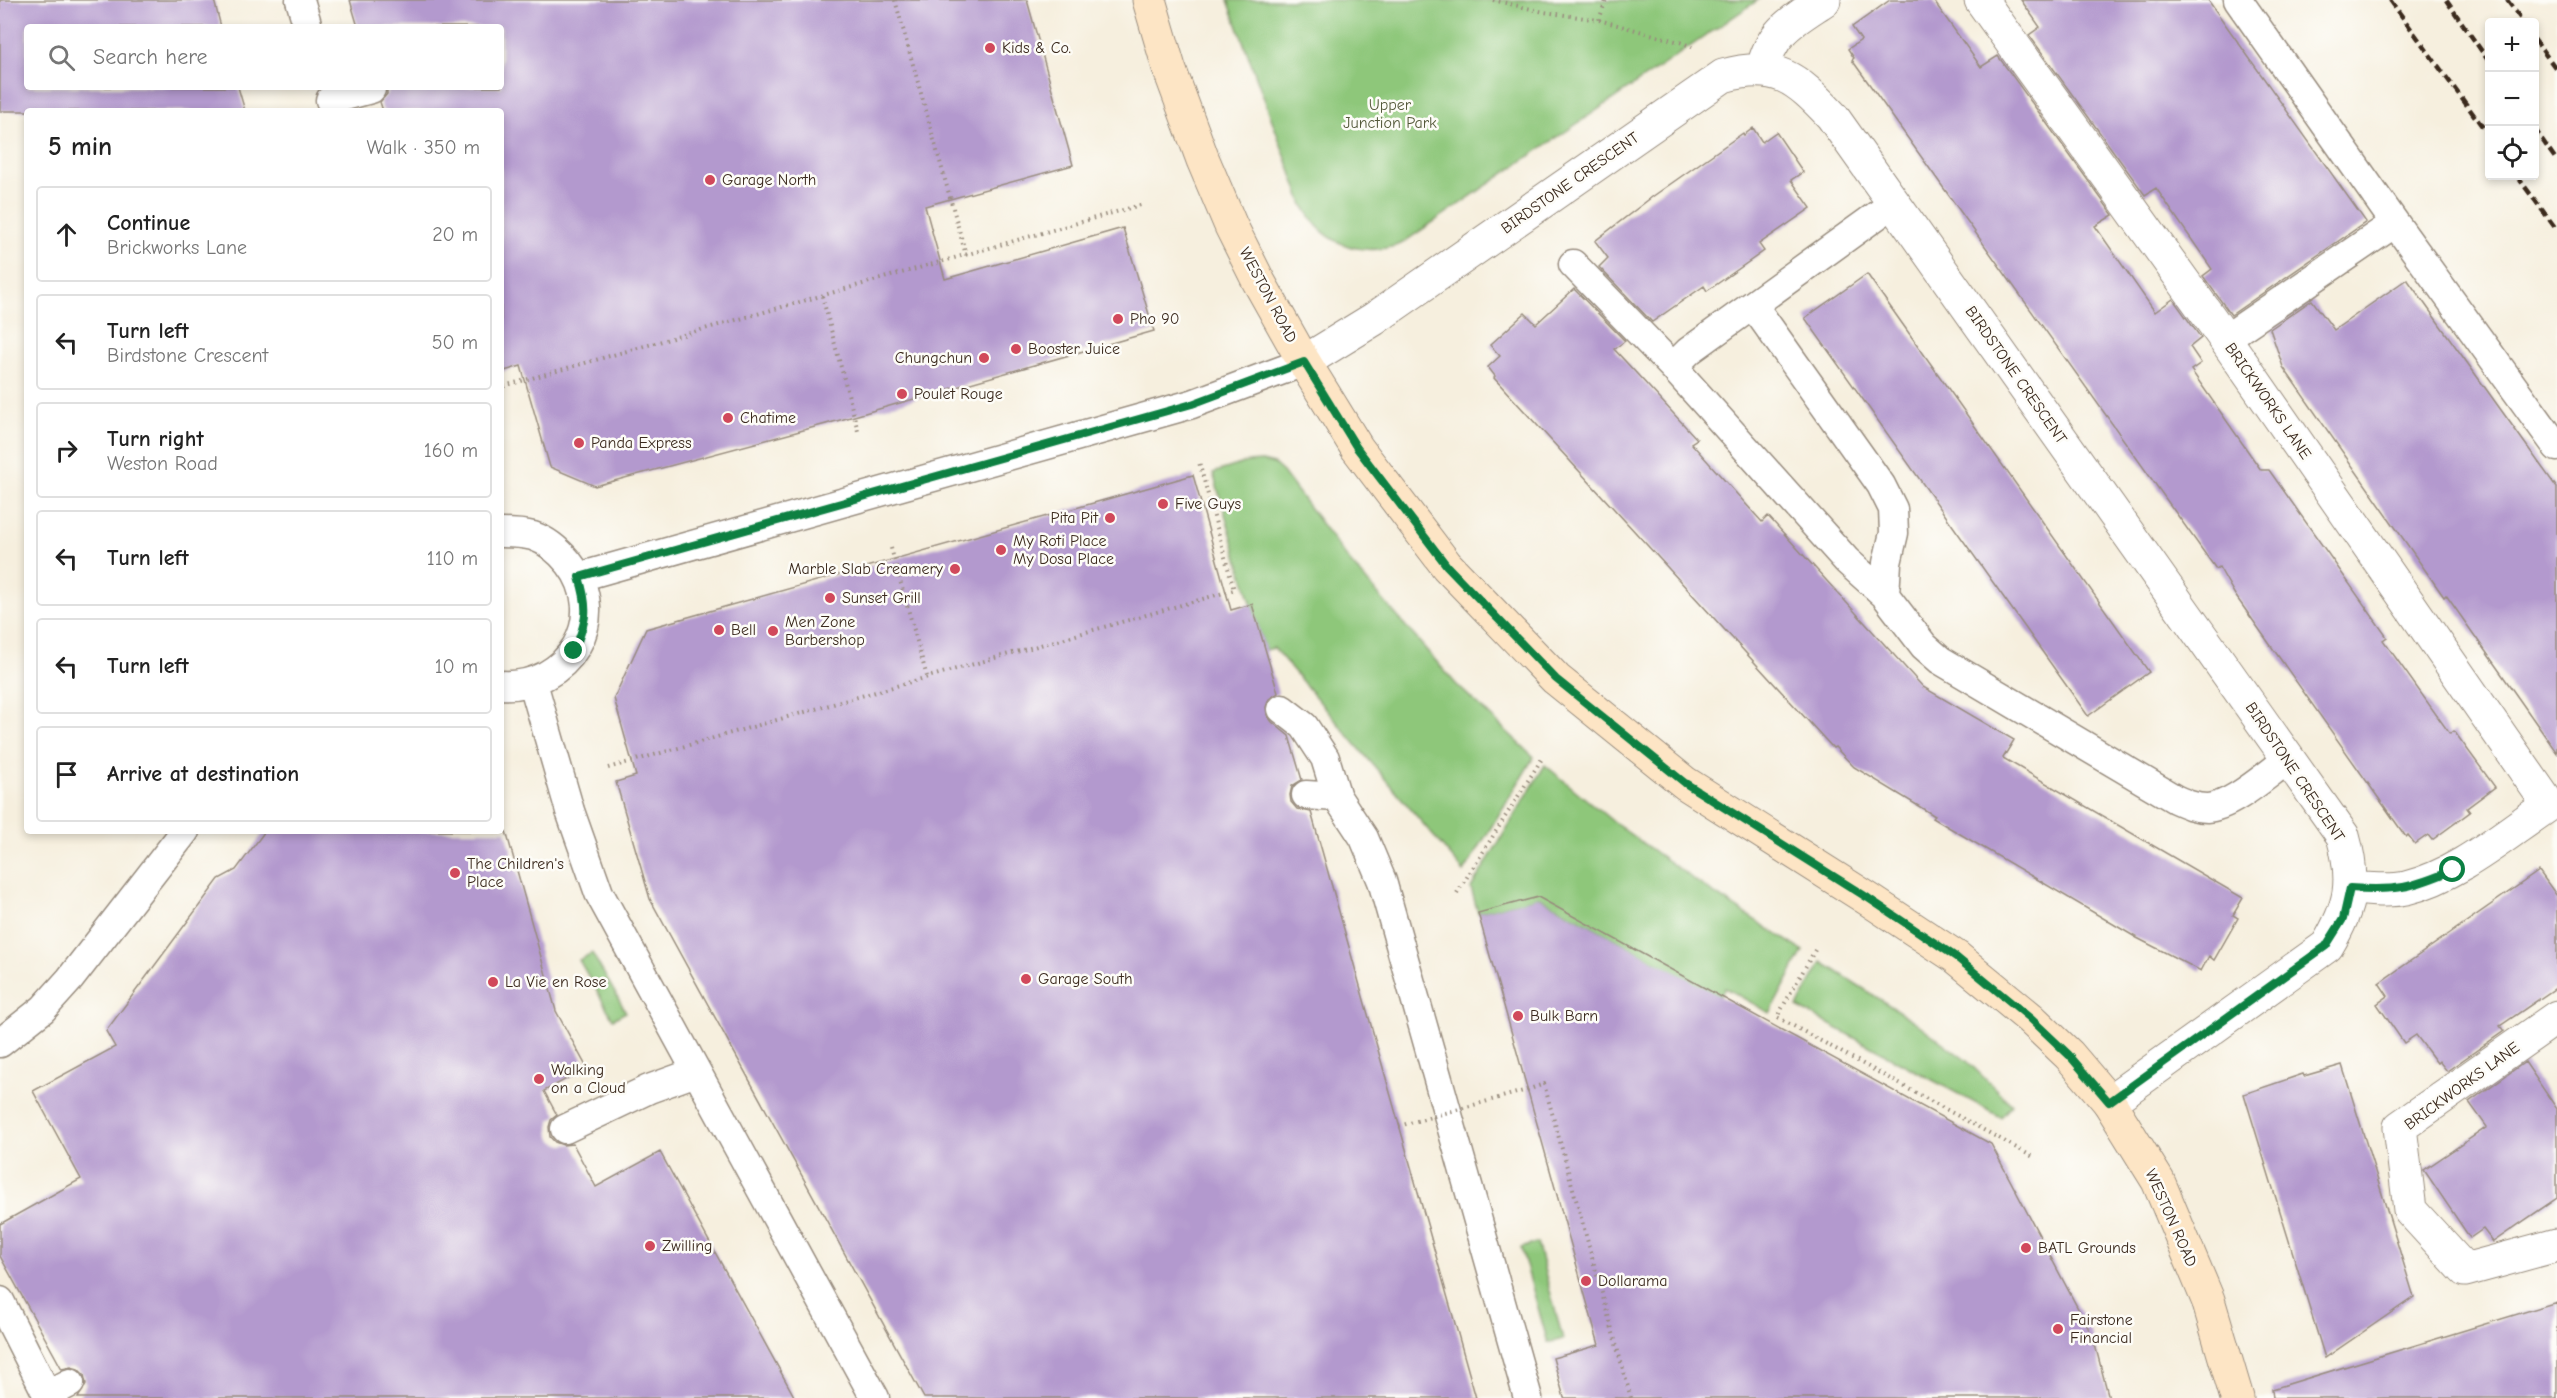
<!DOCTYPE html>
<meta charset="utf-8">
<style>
body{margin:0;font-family:"Comic Neue",sans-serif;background:#f2f2f2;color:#222}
.controls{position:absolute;right:18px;top:18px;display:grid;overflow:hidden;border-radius:6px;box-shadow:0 3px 9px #0003}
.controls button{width:54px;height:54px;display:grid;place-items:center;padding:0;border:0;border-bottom:2px solid #e0e0e0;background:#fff;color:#222;font:30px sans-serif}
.stop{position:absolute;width:18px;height:18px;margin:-14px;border:4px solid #0b8043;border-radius:50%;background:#fff}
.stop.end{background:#0b8043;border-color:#fff;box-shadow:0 2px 6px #0008}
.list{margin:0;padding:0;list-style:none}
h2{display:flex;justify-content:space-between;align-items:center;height:78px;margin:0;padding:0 24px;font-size:26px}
h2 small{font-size:20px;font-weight:400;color:#767676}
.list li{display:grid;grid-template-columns:39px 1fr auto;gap:18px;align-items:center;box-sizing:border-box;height:96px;margin:0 12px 12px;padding:0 12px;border:2px solid #e0e0e0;border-radius:6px}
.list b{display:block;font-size:22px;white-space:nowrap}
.list p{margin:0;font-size:20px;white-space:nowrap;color:#767676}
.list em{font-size:20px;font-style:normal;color:#767676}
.icon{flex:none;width:33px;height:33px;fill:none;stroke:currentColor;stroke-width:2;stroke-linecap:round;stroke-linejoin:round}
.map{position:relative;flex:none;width:2557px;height:1398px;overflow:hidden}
.search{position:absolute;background:#fff;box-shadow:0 3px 9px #0003;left:24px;top:24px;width:480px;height:66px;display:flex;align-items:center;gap:15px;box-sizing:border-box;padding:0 21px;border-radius:6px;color:#767676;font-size:22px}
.panel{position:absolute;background:#fff;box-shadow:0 3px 9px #0003;left:24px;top:108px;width:480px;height:726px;border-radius:6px}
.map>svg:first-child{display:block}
</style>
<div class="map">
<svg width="2557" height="1398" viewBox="0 0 2557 1398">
<rect width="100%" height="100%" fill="#fdfcf7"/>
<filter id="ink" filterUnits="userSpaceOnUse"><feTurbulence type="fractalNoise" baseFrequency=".0167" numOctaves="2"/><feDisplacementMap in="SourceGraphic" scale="12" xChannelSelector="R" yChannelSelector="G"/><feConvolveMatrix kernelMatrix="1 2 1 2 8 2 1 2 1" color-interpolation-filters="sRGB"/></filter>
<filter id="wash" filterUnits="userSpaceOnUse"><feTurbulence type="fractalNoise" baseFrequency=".008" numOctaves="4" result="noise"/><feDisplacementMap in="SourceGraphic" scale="24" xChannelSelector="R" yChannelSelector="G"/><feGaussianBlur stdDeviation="1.35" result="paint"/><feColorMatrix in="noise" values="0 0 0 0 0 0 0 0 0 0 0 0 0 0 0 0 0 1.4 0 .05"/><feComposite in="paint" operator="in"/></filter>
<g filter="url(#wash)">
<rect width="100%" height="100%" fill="#f6efde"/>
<path fill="#8ec77a" stroke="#64784c" stroke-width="1.5" d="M 1228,0 L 1758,0 L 1401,244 C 1373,254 1342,251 1319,228 C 1313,222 1308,213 1303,205 Z
M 1262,461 L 1274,464 L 1283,472 L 1350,562 L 1456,684 L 1534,757 L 1464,872 L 1274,648 L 1265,650 L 1213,473 L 1247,462 Z
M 1545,765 L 1616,824 L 1710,891 L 1803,951 L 1770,1013 L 1725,988 L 1719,997 L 1539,897 L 1478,913 L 1471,888 Z
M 592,953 L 626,1012 L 613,1019 L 579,960 Z
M 1822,962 L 1914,1021 L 1967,1061 L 2012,1105 L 2001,1117 L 1797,1007 Z
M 1537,1243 L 1563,1339 L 1548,1343 L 1521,1248 Z"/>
<g id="blocks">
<path fill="#b399ce" d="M 0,0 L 214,0 L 221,27 L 27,27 L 27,87 L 238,87 L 245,111 L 0,111 Z
M 350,0 L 1027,0 L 1073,165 L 925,206 L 945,279 L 1123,228 L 1154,331 L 826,424 L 595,486 L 550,467 L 521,366 L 501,372 L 501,111 L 383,111 L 380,102 L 387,94 L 387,87 L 501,87 L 501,27 L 358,27 Z
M 1890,0 L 1933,0 L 1981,67 L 1998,56 L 2113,215 L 2095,226 L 2155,312 L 2173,299 L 2201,338 L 2190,347 L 2201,363 L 2191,370 L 2261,470 L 2269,470 L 2387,637 L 2383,640 L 2450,734 L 2454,731 L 2495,787 L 2467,808 L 2470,812 L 2432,840 L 2428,835 L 2415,844 L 2408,835 L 2406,837 L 2235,595 L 2219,567 L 2216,569 L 1852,60 L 1854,58 L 1848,49 L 1861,40 L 1852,27 Z
M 2021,0 L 2208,0 L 2366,222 L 2231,315 L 2203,276 L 2212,269 L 2156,188 L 2145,195 L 2029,35 L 2040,27 Z
M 1753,128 L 1762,142 L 1776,132 L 1803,172 L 1791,180 L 1811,208 L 1759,244 L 1764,251 L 1707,291 L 1704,286 L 1652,322 L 1599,267 L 1608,258 L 1595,241 L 1652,197 L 1743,133 L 1744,135 Z
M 1867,274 L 2149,672 L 2088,716 L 1805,318 Z
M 2407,279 L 2557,488 L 2557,753 L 2446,595 L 2444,597 L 2283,367 L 2270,329 L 2312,300 L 2334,330 Z
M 1574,289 L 1625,341 L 1614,349 L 1697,439 L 1691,443 L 1762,522 L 1768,516 L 1923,687 L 2014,740 L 2003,758 L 2243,898 L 2233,915 L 2238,918 L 2214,960 L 2209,956 L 2201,971 L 2137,938 L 1933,818 L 1935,816 L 1854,767 L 1835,747 L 1833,748 L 1494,378 L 1495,376 L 1488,367 L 1500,356 L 1490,345 L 1525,313 L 1536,324 Z
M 1193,475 L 1231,610 L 1252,604 L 1278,693 L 1269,699 L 1266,707 L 1267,715 L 1272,722 L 1289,736 L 1302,780 L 1292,786 L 1290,795 L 1291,802 L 1297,809 L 1311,812 L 1476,1398 L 924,1398 L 650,899 L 616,782 L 636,776 L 614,698 L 646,629 Z
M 265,831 L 506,831 L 556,1011 L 587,1068 L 544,1091 L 557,1115 L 551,1120 L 549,1127 L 550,1137 L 555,1142 L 563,1145 L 573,1144 L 596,1187 L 660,1152 L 795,1398 L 78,1398 L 86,1384 L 84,1375 L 78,1369 L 71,1367 L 62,1369 L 0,1256 L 0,1224 L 81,1179 L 33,1091 L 115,1047 L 106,1031 L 219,879 L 236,870 Z
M 2539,871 L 2557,896 L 2557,987 L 2500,1026 L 2504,1031 L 2447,1071 L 2439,1061 L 2437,1063 L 2416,1035 L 2404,1043 L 2377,1004 L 2388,996 L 2379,983 Z
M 1538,897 L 1991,1144 L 2093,1337 L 2109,1398 L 1564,1398 L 1553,1358 L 1599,1345 L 1478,913 Z
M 2525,1062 L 2557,1109 L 2557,1198 L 2493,1242 L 2483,1229 L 2470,1238 L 2424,1170 L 2487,1127 L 2469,1102 Z
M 2342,1065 L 2414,1297 L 2325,1358 L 2244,1094 L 2303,1074 L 2304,1076 Z
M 2557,1302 L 2557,1398 L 2273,1398 L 2272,1389 Z"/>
</g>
</g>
<g filter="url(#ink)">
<use href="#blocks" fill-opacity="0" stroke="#988c7e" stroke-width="1.5"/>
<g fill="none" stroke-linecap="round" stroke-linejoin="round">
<g stroke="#988c7e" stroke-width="31">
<path id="service" d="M 300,0 L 308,27
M 2238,0 L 2395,223 L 2557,447
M 330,100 L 371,89
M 1573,264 L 1673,367 L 1847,561 L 1885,595 L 1924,646 L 1940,660 L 2175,799 C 2186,804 2195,808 2207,808 C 2232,807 2268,773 2289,759
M 1753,305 L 1881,485 L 1893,509 L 1894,533 L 1887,563 L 1885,595
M 2225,339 L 2395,223
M 1673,367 L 1689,351 L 1894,203
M 501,533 C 512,533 522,533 533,536 C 548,541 559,551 569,563 C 612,618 568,689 501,685
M 579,577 L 1192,404 L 1304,362
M 533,683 L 570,811 L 599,893 L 875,1398
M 1282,709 L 1304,726 L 1325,758 L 1337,797 L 1364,838 L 1382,881 L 1528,1398
M 1306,795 L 1337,797
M 0,1043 L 43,1009 L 70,979 L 185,831
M 565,1129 L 649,1089 L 696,1072
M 0,1301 L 49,1398
M 47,1395 L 70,1383"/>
</g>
<g stroke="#988c7e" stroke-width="35">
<path id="minor" d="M 1981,0 L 2225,339 L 2549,805 C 2505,834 2459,875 2406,888 C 2388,892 2368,889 2350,888
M 1763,69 C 1771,31 1794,20 1824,0
M 1304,362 L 1374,319 L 1723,76 C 1777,61 1796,78 1832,116 L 2343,836 C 2356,882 2351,906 2327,946 L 2109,1102
M 2557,1017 L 2400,1127 L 2410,1210 L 2465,1270 L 2557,1245"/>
</g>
<g stroke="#988c7e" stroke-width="35">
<path id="secondary" d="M 1149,0 L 1169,68 L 1203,160 L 1231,226 L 1259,282 L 1304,362 L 1357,448 L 1447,566 L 1556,679 L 1685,783 L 1868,899 L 1956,957 L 2030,1018 L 2069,1055 L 2109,1102 L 2158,1181 L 2208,1300 L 2237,1398"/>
</g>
<path stroke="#988c7e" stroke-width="4" stroke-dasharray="1.5 4.5" stroke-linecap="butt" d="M 895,0 L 966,255
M 1493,0 L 1544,12 L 1599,20 L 1683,43 L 1692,47
M 1599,20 L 1606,0
M 822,296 L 858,431
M 504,386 L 1144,204
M 891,548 L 927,677
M 608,768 L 1234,590 L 1199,462
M 1457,893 L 1543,757
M 1815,950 L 1777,1017 L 2035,1158
M 1527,1090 L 1544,1084 L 1631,1398"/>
<use href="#service" stroke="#fff" stroke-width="28"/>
<use href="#minor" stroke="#fff" stroke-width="33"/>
<use href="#secondary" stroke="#fde5c5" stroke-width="33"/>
<path stroke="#3b2a1e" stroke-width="4.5" stroke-dasharray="9 4.5" stroke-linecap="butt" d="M 2390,0 L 2490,137
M 2446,0 L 2490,63
M 2507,0 L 2523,22
M 2534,39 L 2557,70
M 2534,128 L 2557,161
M 2517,176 L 2557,230"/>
<path stroke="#988c7e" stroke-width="4" stroke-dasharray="1.5 4.5" stroke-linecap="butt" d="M 1399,1126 L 1527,1090"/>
</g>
</g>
<g fill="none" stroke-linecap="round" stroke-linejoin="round" filter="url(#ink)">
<path stroke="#0b8043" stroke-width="8" d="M 574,651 C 587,620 589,609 579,577 L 1192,404 L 1304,362 L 1357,448 L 1447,566 L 1556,679 L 1685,783 L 1868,898 L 1956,957 L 2030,1018 L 2069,1055 L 2109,1102 L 2326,946 L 2343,919 L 2350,888 C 2397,891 2411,888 2453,870"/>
</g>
<g fill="#d1495b" stroke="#fdfcf7" stroke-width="2">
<circle cx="990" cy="48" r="6"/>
<circle cx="710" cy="180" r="6"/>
<circle cx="1118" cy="319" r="6"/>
<circle cx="1016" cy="349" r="6"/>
<circle cx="984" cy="358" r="6"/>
<circle cx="902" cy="394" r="6"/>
<circle cx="728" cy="418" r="6"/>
<circle cx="579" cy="443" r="6"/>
<circle cx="1163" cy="504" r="6"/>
<circle cx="1110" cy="518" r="6"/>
<circle cx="1001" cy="550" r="6"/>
<circle cx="955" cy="569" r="6"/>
<circle cx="830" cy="598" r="6"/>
<circle cx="719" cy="630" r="6"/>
<circle cx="773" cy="631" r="6"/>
<circle cx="455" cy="873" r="6"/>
<circle cx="1026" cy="979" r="6"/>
<circle cx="493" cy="982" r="6"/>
<circle cx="1518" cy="1016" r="6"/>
<circle cx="539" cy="1079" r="6"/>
<circle cx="650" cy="1246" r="6"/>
<circle cx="2026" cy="1248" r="6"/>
<circle cx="1586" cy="1281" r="6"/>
<circle cx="2058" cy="1329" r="6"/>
</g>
<g text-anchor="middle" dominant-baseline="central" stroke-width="5" stroke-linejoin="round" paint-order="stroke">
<g font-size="16" fill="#3b2a1e" stroke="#fdfcf7" text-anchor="start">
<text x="1002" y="48">Kids &amp; Co.</text>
<text x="722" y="180">Garage North</text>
<text x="1130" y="319">Pho 90</text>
<text x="1028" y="349">Booster Juice</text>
<text x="972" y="358" text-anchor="end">Chungchun</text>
<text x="914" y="394">Poulet Rouge</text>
<text x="740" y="418">Chatime</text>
<text x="591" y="443">Panda Express</text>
<text x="1175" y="504">Five Guys</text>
<text x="1098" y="518" text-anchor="end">Pita Pit</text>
<text x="1013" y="541">My Roti Place<tspan x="1013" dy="18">My Dosa Place</tspan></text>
<text x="943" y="569" text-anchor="end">Marble Slab Creamery</text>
<text x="842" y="598">Sunset Grill</text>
<text x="785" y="622">Men Zone<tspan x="785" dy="18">Barbershop</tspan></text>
<text x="731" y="630">Bell</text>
<text x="467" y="864">The Children's<tspan x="467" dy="18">Place</tspan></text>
<text x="1038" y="979">Garage South</text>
<text x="505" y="982">La Vie en Rose</text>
<text x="1530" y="1016">Bulk Barn</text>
<text x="551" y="1070">Walking<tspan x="551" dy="18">on a Cloud</tspan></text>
<text x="662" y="1246">Zwilling</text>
<text x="2038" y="1248">BATL Grounds</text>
<text x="1598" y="1281">Dollarama</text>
<text x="2070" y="1320">Fairstone<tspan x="2070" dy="18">Financial</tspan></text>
</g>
<g font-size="16" fill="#54593a" stroke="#fdfcf7">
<text x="1390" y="105">Upper<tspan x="1390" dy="18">Junction Park</tspan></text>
</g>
<g font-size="16" fill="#3b2a1e" stroke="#fdfcf7">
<text transform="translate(1570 183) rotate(-35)">BIRDSTONE CRESCENT</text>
<text transform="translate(1268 295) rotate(62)">WESTON ROAD</text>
<text transform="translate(2016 375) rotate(55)">BIRDSTONE CRESCENT</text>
<text transform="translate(2268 401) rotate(55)">BRICKWORKS LANE</text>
<text transform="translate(2295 772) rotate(56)">BIRDSTONE CRESCENT</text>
<text transform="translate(2462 1086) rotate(-36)">BRICKWORKS LANE</text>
<text transform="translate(2171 1218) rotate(66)">WESTON ROAD</text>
</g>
</g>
</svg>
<div class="controls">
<button>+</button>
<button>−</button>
<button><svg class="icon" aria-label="locate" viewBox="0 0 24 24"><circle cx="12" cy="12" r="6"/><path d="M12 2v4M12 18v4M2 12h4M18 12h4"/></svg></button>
</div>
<div class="stop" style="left:2453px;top:870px"></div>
<div class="stop end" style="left:574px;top:651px"></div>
<div class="search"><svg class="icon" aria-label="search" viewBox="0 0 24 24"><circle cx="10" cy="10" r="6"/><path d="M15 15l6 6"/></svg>Search here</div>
<section class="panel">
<h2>5 min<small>Walk · 350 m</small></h2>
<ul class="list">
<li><svg class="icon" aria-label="ahead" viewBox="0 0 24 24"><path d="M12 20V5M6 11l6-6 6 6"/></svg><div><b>Continue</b><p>Brickworks Lane</p></div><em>20 m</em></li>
<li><svg class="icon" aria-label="left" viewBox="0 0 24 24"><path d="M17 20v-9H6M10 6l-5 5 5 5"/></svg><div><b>Turn left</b><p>Birdstone Crescent</p></div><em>50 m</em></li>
<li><svg class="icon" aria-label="right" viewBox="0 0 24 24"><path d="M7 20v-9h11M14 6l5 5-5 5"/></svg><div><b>Turn right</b><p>Weston Road</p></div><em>160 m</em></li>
<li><svg class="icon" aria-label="left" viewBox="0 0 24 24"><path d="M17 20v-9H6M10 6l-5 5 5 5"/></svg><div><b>Turn left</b></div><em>110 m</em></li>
<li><svg class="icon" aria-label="left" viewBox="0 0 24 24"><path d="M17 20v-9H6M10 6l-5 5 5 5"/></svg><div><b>Turn left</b></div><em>10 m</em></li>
<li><svg class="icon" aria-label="arrive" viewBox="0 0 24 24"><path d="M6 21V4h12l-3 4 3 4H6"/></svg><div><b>Arrive at destination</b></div></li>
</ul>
</section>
</div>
